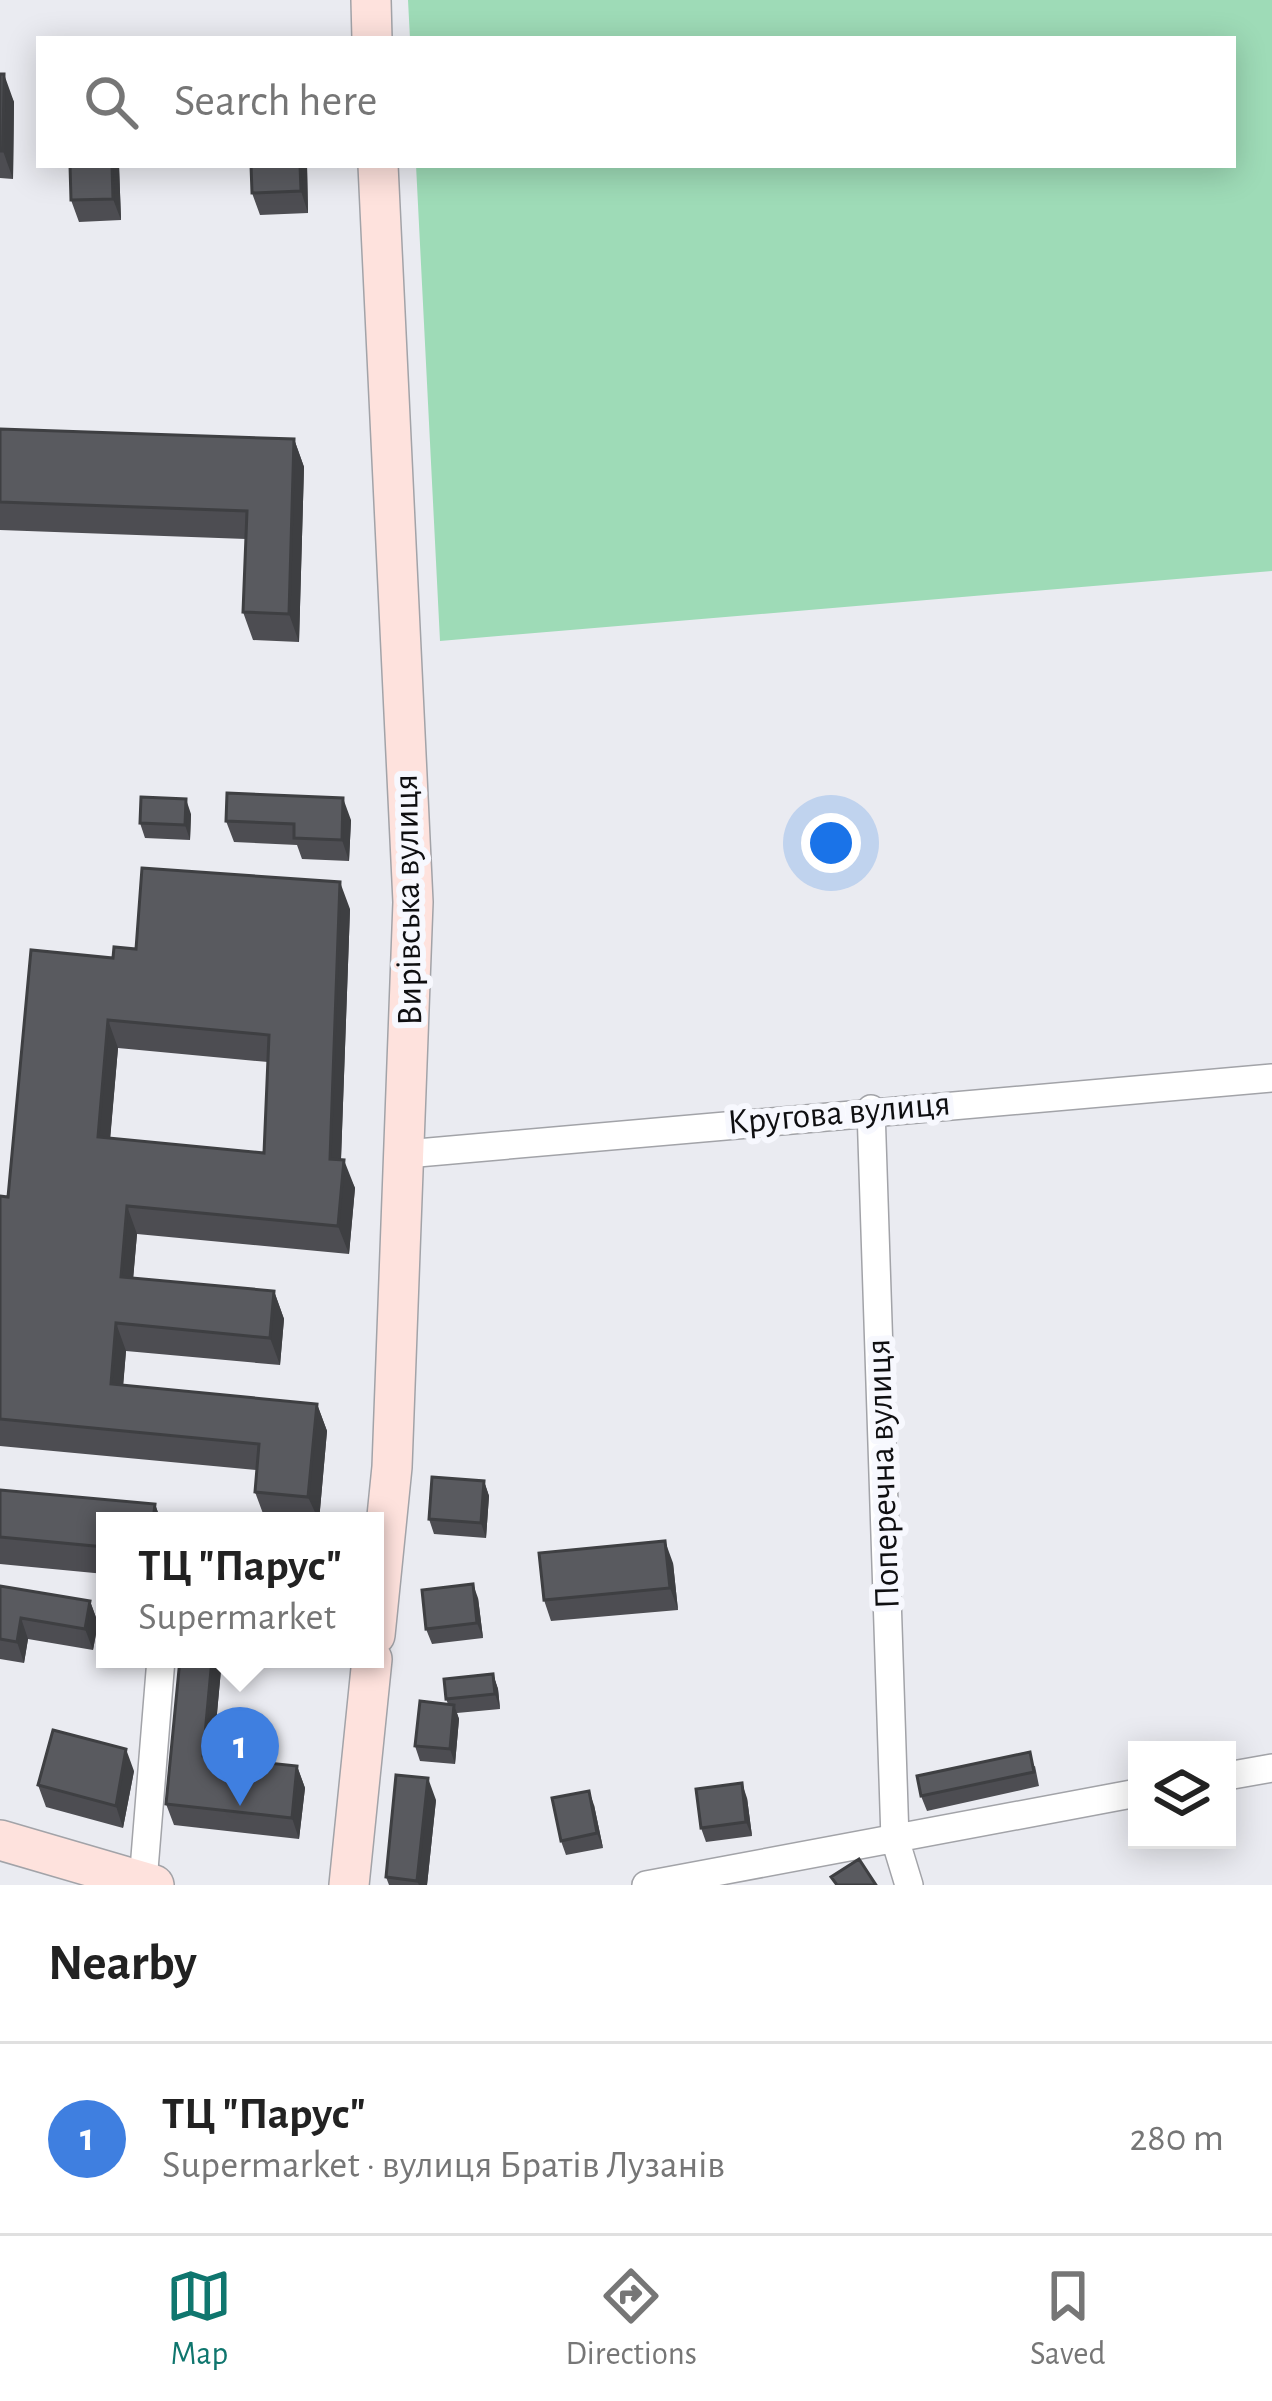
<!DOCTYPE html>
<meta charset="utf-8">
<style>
body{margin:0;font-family:"Alegreya Sans",sans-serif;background:#f6f6f6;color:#222}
.controls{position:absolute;right:36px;bottom:36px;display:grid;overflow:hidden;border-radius:0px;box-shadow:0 6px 30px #0003}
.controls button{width:108px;height:108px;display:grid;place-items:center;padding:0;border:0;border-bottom:3px solid #e0e0e0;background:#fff;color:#222;font:60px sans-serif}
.you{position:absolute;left:831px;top:843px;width:42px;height:42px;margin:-30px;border:9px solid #fff;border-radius:50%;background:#1a73e8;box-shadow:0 0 0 18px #1a73e833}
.badge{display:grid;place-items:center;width:78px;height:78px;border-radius:50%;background:#0f766e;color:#fff;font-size:39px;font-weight:700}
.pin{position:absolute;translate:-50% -99px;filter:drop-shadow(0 3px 6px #0008)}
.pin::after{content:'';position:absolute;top:63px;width:42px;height:36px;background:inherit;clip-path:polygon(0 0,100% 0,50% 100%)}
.popup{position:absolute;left:96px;top:1512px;width:288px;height:156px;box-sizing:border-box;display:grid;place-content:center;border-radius:0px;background:#fff;filter:drop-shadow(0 3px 9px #0005);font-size:39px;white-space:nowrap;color:#767676}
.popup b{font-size:45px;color:#222}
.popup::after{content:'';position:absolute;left:50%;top:100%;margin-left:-24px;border:24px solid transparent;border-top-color:#fff}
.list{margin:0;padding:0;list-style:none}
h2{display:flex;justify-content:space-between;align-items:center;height:156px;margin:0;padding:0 48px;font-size:51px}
h2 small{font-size:39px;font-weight:400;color:#767676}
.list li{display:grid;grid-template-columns:78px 1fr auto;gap:36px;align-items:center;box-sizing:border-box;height:192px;padding:0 48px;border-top:3px solid #e0e0e0}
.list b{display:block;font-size:45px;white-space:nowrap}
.list p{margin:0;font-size:39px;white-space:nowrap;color:#767676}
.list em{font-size:39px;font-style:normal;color:#767676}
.icon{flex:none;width:66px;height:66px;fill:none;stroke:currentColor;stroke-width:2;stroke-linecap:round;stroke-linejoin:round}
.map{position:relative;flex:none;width:1272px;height:1885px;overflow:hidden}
.search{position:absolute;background:#fff;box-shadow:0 6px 30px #0003;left:36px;right:36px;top:36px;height:132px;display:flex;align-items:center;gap:30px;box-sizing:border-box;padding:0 42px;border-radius:0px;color:#767676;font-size:45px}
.sheet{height:348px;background:#fff}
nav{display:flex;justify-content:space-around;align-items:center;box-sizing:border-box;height:168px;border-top:3px solid #e0e0e0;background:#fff;font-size:33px;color:#767676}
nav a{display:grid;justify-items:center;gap:6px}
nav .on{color:#0f766e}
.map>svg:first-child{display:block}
</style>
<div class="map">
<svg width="1272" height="1885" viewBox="0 0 1272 1885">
<rect width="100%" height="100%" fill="#eaebf1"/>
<path fill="#9edbb7" d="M 408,0 L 1272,0 L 1272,571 L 440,641 L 416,165 L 1233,165 L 1233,39 L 410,39 Z"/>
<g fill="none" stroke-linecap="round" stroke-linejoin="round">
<g stroke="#a2a3a8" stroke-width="30">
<path id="minor" d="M 871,1109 L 895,1839 L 909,1885
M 406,1154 L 1272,1078
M 1227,1776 L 1272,1768
M 143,1882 L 161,1659
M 646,1885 L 1137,1793"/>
</g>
<g stroke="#a2a3a8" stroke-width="42">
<path id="secondary" d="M 371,0 L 372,39
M 375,1635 L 392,1467 L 413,902 L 378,165
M 0,1840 L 154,1885
M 349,1885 L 372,1659"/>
</g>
<use href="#minor" stroke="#fff" stroke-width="27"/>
<use href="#secondary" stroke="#fee2dd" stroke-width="39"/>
</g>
<path fill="#4d4d52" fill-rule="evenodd" d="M 0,74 L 14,102 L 13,179 L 0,178 Z
M 119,165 L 121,220 L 79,222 L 71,200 Z
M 307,165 L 308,213 L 260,215 L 252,193 Z
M 0,429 L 294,439 L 304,467 L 299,642 L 253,640 L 243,612 L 246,539 L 0,530 Z
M 191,814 L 190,840 L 145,838 L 140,823 Z
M 351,820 L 349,861 L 302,859 L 297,845 L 234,842 L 226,821 Z
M 350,909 L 341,1160 L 355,1188 L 349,1254 L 137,1234 L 133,1278 L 274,1291 L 284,1319 L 280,1365 L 126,1351 L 123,1385 L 317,1404 L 327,1431 L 319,1521 L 265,1519 L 255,1492 L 257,1470 L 0,1446 L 0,1196 L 8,1197 L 113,958 L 136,949 ZM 118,1048 L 268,1062 L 264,1153 L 110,1138 Z
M 484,1481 L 489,1496 L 486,1538 L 434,1534 L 429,1519 Z
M 0,1490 L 155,1504 L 161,1521 L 105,1521 L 105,1574 L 0,1564 Z
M 673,1563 L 678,1610 L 551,1621 L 544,1600 Z
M 0,1586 L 90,1601 L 98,1623 L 93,1650 L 28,1639 L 24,1663 L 0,1659 Z
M 478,1598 L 483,1638 L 432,1644 L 426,1629 Z
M 180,1659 L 222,1659 L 213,1757 L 297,1766 L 305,1788 L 299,1839 L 174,1825 L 166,1804 Z
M 493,1674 L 498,1689 L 500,1709 L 457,1713 L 459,1719 L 455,1764 L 420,1761 L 415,1746 L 448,1704 L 446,1699 Z
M 1035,1766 L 1039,1786 L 927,1811 L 921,1796 Z
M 134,1771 L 123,1828 L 46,1807 L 38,1785 Z
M 747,1798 L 752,1836 L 706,1842 L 701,1828 Z
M 436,1800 L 427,1885 L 389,1885 L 386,1877 Z
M 594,1805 L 603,1848 L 566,1855 L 561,1841 Z"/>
<path fill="#3e3f42" d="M 4,74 L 14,102 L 13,179 L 3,151 Z
M 112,165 L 119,165 L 121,220 L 113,199 Z
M 300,165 L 307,165 L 308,213 L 301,191 Z
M 294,439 L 304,467 L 299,642 L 289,614 Z
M 343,798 L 351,820 L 349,861 L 342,840 Z
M 186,799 L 191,814 L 190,840 L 185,825 Z
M 340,882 L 350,909 L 340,1186 L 330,1159 Z
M 108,1020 L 118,1048 L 108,1164 L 98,1137 Z
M 344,1160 L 355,1188 L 349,1254 L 338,1226 Z
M 127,1206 L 137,1234 L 131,1304 L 121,1277 Z
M 274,1291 L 284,1319 L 280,1365 L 270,1338 Z
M 116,1323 L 126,1351 L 121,1412 L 111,1384 Z
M 317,1404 L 327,1431 L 319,1521 L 308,1497 Z
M 484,1481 L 489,1496 L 486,1538 L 481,1523 Z
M 155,1504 L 161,1521 L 153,1521 Z
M 665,1541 L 673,1563 L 678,1610 L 670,1588 Z
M 473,1584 L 478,1598 L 483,1638 L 477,1623 Z
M 90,1601 L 98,1623 L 93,1650 L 85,1629 Z
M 21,1618 L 28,1639 L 24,1663 L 17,1642 Z
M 212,1659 L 222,1659 L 211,1777 L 203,1756 Z
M 493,1674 L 498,1689 L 500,1709 L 495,1694 Z
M 454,1705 L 459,1719 L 455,1764 L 450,1749 Z
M 126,1749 L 134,1771 L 123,1828 L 116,1806 Z
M 297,1766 L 305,1788 L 299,1839 L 292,1818 Z
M 428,1778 L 436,1800 L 427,1885 L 419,1885 L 417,1881 Z
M 742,1783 L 747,1798 L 752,1836 L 746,1822 Z
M 589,1791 L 594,1805 L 603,1848 L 597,1833 Z"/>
<path fill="#595a5f" stroke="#3e3f42" stroke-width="3" fill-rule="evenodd" d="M 0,74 L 4,74 L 3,151 L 0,151 Z
M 70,165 L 112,165 L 113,199 L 71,200 Z
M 251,165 L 300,165 L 301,191 L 252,193 Z
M 0,429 L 294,439 L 289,614 L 243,612 L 247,511 L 0,502 Z
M 227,793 L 343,798 L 342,840 L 294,838 L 294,824 L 226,821 Z
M 141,797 L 186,799 L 185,825 L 140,823 Z
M 142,868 L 340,882 L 330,1159 L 344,1160 L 338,1226 L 127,1206 L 121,1277 L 274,1291 L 270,1338 L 116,1323 L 111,1384 L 317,1404 L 308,1497 L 255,1492 L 259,1444 L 0,1419 L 0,1196 L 8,1197 L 31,950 L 113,958 L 114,947 L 136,949 ZM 108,1020 L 269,1035 L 264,1153 L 98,1137 Z
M 432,1477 L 484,1481 L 481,1523 L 429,1519 Z
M 0,1490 L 155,1504 L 153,1521 L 105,1521 L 105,1547 L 0,1537 Z
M 665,1541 L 670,1588 L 544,1600 L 539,1553 Z
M 473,1584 L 477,1623 L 426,1629 L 422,1590 Z
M 0,1586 L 90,1601 L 85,1629 L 21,1618 L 17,1642 L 0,1639 Z
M 180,1659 L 212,1659 L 203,1756 L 297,1766 L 292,1818 L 166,1804 Z
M 493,1674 L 495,1694 L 446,1699 L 444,1679 Z
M 420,1701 L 454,1705 L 450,1749 L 415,1746 Z
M 53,1730 L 126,1749 L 116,1806 L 38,1785 Z
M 1030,1752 L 1034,1772 L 921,1796 L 917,1776 Z
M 396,1775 L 428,1778 L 417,1881 L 386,1877 Z
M 742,1783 L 746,1822 L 701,1828 L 696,1789 Z
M 589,1791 L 597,1833 L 561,1841 L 552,1798 Z
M 859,1859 L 876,1885 L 837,1885 L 831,1877 Z"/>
<g text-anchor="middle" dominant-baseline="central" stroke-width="12" stroke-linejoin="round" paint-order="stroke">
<g font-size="36" fill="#0f0f11" stroke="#f7f8fe">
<text transform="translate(408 900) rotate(-91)">Вирівська вулиця</text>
<text transform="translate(839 1113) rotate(-5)">Кругова вулиця</text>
<text transform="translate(883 1474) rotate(-92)">Поперечна вулиця</text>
</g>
</g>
</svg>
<div class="controls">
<button><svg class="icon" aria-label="layers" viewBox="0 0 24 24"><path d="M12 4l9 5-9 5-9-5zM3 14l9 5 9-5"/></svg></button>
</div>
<div class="you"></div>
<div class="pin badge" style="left:240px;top:1806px;background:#3f7fe0">1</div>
<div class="popup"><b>ТЦ &quot;Парус&quot;</b>Supermarket</div>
<div class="search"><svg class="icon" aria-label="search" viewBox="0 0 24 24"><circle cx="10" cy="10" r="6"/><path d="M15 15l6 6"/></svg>Search here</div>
</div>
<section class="sheet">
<h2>Nearby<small></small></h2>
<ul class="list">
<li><span class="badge" style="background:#3f7fe0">1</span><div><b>ТЦ &quot;Парус&quot;</b><p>Supermarket · вулиця Братів Лузанів</p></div><em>280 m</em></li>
</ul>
</section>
<nav>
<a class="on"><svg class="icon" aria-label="map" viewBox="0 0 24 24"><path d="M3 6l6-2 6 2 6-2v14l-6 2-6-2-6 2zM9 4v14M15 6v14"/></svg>Map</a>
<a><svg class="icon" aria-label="directions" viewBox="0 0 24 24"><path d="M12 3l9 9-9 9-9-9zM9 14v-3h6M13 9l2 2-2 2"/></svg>Directions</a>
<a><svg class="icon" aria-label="saved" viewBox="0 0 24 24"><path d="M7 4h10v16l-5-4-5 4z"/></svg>Saved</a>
</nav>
